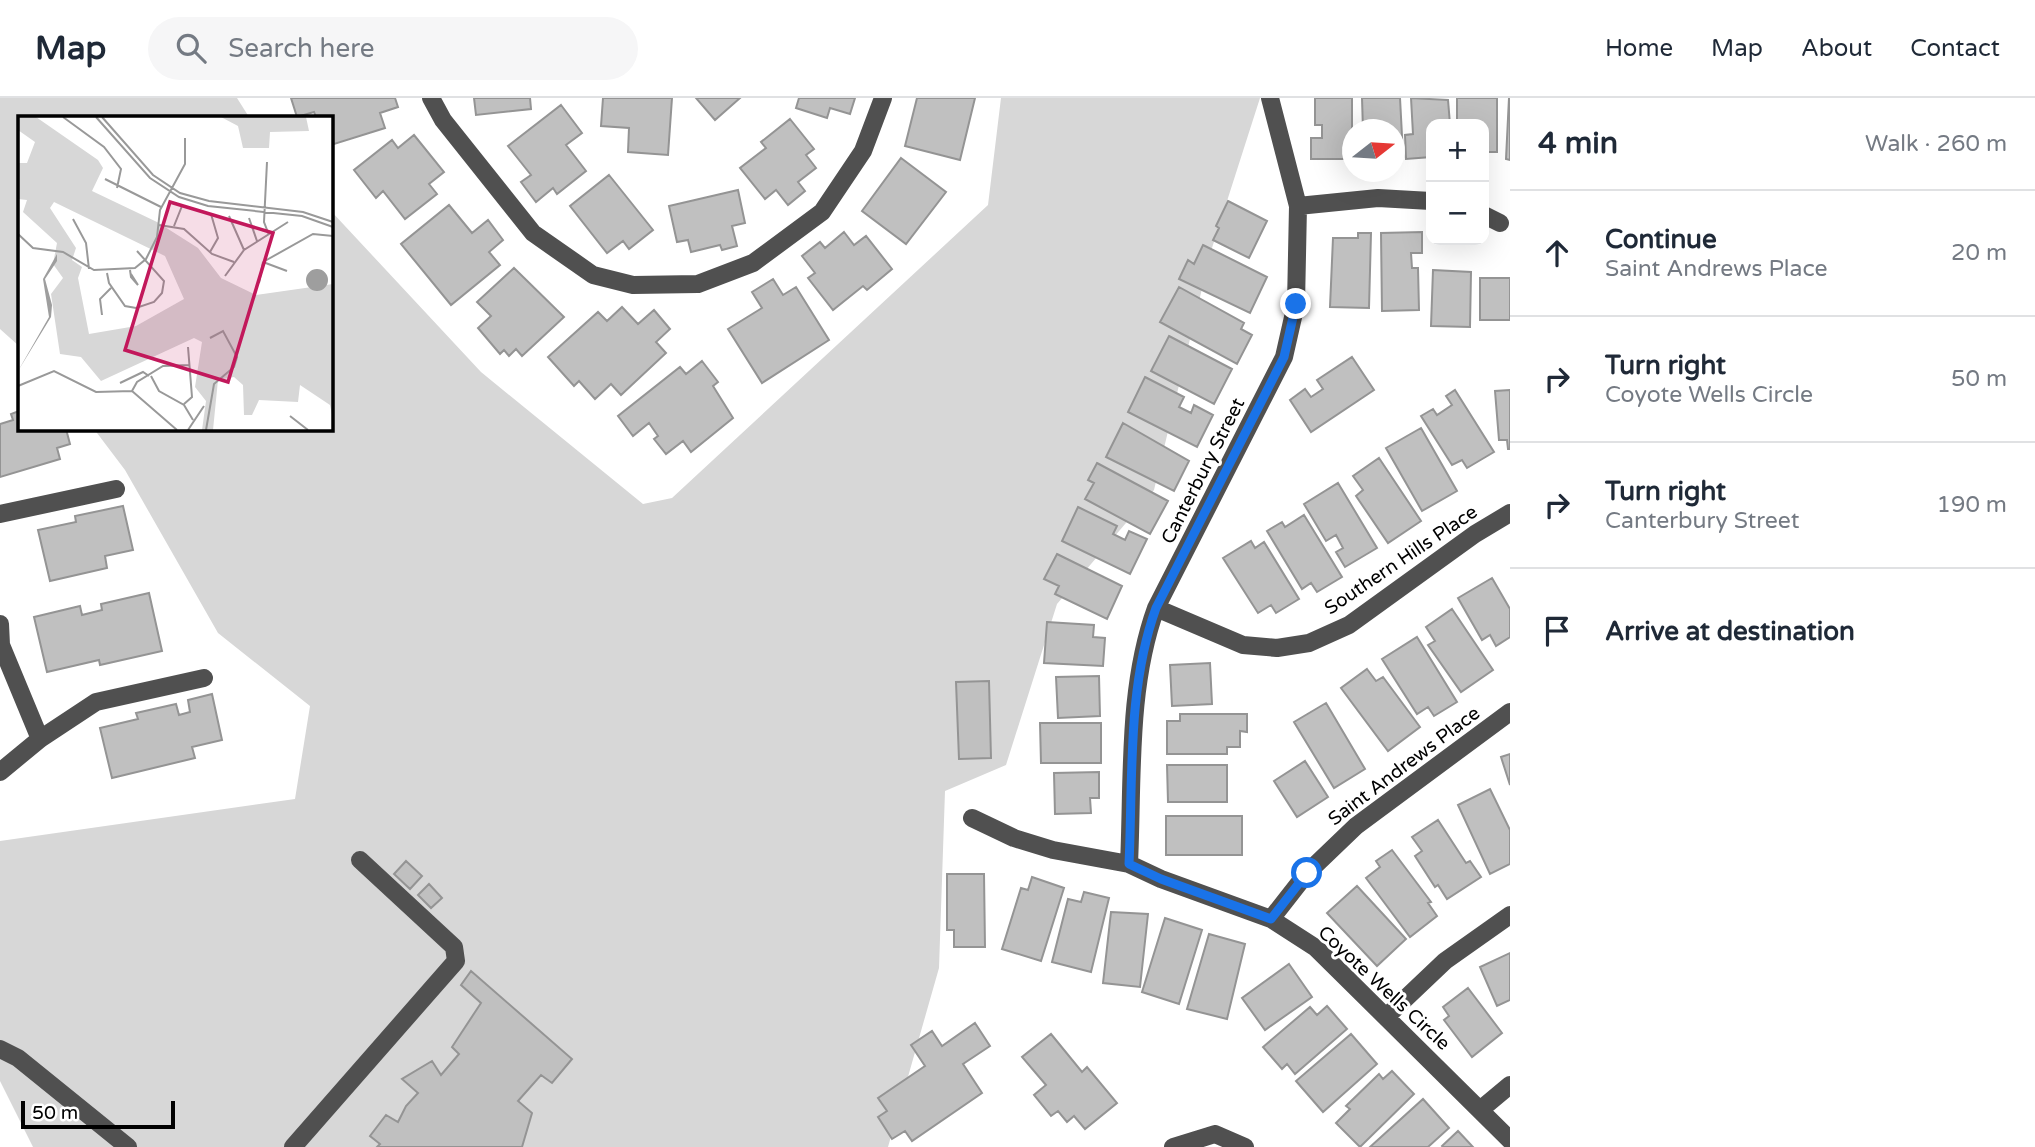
<!DOCTYPE html>
<meta charset="utf-8">
<style>
body{margin:0;font-family:"Varela Round",sans-serif;background:#f6f6f7;color:#1f2937}
.controls{position:absolute;right:21px;top:21px;display:grid;overflow:hidden;border-radius:14px;box-shadow:0 7px 28px #0002}
.controls button{width:63px;height:63px;display:grid;place-items:center;padding:0;border:0;border-bottom:2px solid #e0e1e3;background:#fff;color:#1f2937;font:35px sans-serif}
.compass{position:absolute;left:1342px;top:21px;width:63px;height:63px;border-radius:50%;background:#fff;box-shadow:0 7px 28px #0002;rotate:73deg}
.scale{position:absolute;left:21px;bottom:18px;width:154px;box-sizing:border-box;padding-left:7px;border:4px solid #000;border-top:0;font-size:19px;line-height:24px;white-space:nowrap;color:#000;-webkit-text-stroke:5px #fff;paint-order:stroke}
.stop{position:absolute;width:21px;height:21px;margin:-16px;border:5px solid #1a73e8;border-radius:50%;background:#fff}
.stop.end{background:#1a73e8;border-color:#fff;box-shadow:0 2px 7px #0008}
.list{margin:0;padding:0;list-style:none}
h2{display:flex;justify-content:space-between;align-items:center;height:91px;margin:0;padding:0 28px;font-size:30px}
h2 small{font-size:23px;font-weight:400;color:#747a83}
.list li{display:grid;grid-template-columns:46px 1fr auto;gap:21px;align-items:center;box-sizing:border-box;height:126px;padding:0 28px;border-top:2px solid #e0e1e3}
.list b{display:block;font-size:26px;white-space:nowrap}
.list p{margin:0;font-size:23px;white-space:nowrap;color:#747a83}
.list em{font-size:23px;font-style:normal;color:#747a83}
.icon{flex:none;width:38px;height:38px;fill:none;stroke:currentColor;stroke-width:2;stroke-linecap:round;stroke-linejoin:round}
.map{position:relative;flex:none;width:1510px;height:1049px;overflow:hidden}
header{display:flex;align-items:center;gap:42px;box-sizing:border-box;height:98px;padding:0 35px;background:#fff;border-bottom:2px solid #e0e1e3}
header strong{font-size:33px}
nav{display:flex;gap:38px;margin-inline-start:auto;font-size:24px}
.search{width:490px;height:63px;background:#f6f6f7;display:flex;align-items:center;gap:18px;box-sizing:border-box;padding:0 24px;border-radius:38px;color:#747a83;font-size:26px}
main{display:flex}
aside{flex:1;background:#fff}
.map>svg:first-child{display:block}
</style>
<header>
<strong>Map</strong>
<div class="search"><svg class="icon" aria-label="search" viewBox="0 0 24 24"><circle cx="10" cy="10" r="6"/><path d="M15 15l6 6"/></svg>Search here</div>
<nav><a>Home</a><a>Map</a><a>About</a><a>Contact</a></nav>
</header>
<main>
<div class="map">
<svg width="1510" height="1049" viewBox="0 0 1510 1049">
<rect width="100%" height="100%" fill="#fff"/>
<path fill="#d7d7d7" d="M 0,0 L 237,0 L 249,19 L 19,19 L 19,248 L 0,231 Z
M 1001,0 L 1260,0 L 1211,153 L 1154,392 L 1057,506 L 1006,667 L 945,693 L 939,870 L 888,1049 L 33,1049 L 0,983 L 0,743 L 295,701 L 310,608 L 218,535 L 125,372 L 94,331 L 331,331 L 331,113 L 481,274 L 643,406 L 672,400 L 988,107 Z"/>
<path fill="#c0c0c0" stroke="#949494" stroke-width="2" d="M 291,0 L 395,0 L 398,9 L 380,15 L 385,30 L 331,47 L 331,19 L 316,19 L 314,14 L 297,19 Z
M 474,0 L 530,0 L 531,11 L 476,17 Z
M 603,0 L 672,0 L 668,57 L 628,54 L 629,30 L 601,28 Z
M 696,0 L 740,0 L 715,22 Z
M 799,0 L 855,0 L 850,16 L 830,10 L 827,20 L 796,10 Z
M 917,0 L 975,0 L 960,62 L 905,48 Z
M 1315,0 L 1352,0 L 1352,61 L 1311,61 L 1311,40 L 1322,40 L 1322,27 L 1315,27 Z
M 1362,0 L 1400,0 L 1403,57 L 1394,58 L 1394,32 L 1363,32 Z
M 1411,0 L 1448,2 L 1450,26 L 1431,26 L 1431,59 L 1406,61 L 1405,37 L 1413,36 Z
M 1457,0 L 1497,0 L 1497,54 L 1487,54 L 1487,66 L 1484,66 L 1484,26 L 1457,26 Z
M 1509,0 L 1510,0 L 1510,62 L 1506,61 Z
M 561,7 L 582,35 L 566,47 L 586,73 L 557,96 L 553,90 L 536,104 L 521,84 L 531,77 L 508,48 Z
M 790,21 L 814,51 L 806,57 L 816,70 L 798,84 L 805,93 L 788,107 L 776,92 L 765,101 L 740,70 L 766,50 L 761,44 Z
M 414,37 L 444,74 L 429,86 L 437,96 L 405,121 L 383,93 L 376,100 L 354,72 L 392,42 L 398,50 Z
M 901,60 L 946,94 L 906,146 L 862,113 Z
M 609,77 L 653,132 L 629,151 L 623,143 L 607,155 L 570,108 Z
M 738,92 L 745,125 L 732,128 L 737,148 L 722,152 L 720,147 L 691,154 L 688,142 L 677,144 L 669,108 Z
M 1228,103 L 1267,123 L 1249,160 L 1213,142 L 1219,130 L 1216,128 Z
M 449,107 L 472,135 L 488,122 L 503,142 L 489,154 L 500,167 L 451,207 L 401,146 Z
M 844,134 L 854,147 L 866,138 L 892,171 L 867,192 L 863,188 L 833,212 L 808,180 L 815,175 L 802,158 L 820,144 L 825,150 Z
M 1422,134 L 1422,155 L 1411,155 L 1412,170 L 1418,170 L 1419,212 L 1382,213 L 1381,135 Z
M 1358,135 L 1371,135 L 1369,210 L 1330,209 L 1333,140 L 1358,140 Z
M 1203,147 L 1267,179 L 1250,215 L 1179,181 L 1188,162 L 1194,166 Z
M 514,170 L 564,219 L 522,258 L 516,251 L 509,258 L 504,252 L 500,256 L 478,230 L 491,218 L 477,204 Z
M 1433,172 L 1471,174 L 1470,229 L 1431,228 Z
M 1480,180 L 1510,180 L 1510,222 L 1480,222 Z
M 773,181 L 783,197 L 796,189 L 829,242 L 762,285 L 728,231 L 762,210 L 752,194 Z
M 1179,189 L 1244,225 L 1241,231 L 1252,237 L 1237,266 L 1160,224 Z
M 622,209 L 638,226 L 654,212 L 670,231 L 656,244 L 666,255 L 621,297 L 611,286 L 595,301 L 579,283 L 574,288 L 548,259 L 598,214 L 607,223 Z
M 1169,238 L 1232,271 L 1214,306 L 1151,273 Z
M 1352,259 L 1374,292 L 1311,334 L 1290,302 L 1305,291 L 1311,299 L 1323,291 L 1317,282 Z
M 702,263 L 718,284 L 713,288 L 733,320 L 691,354 L 683,343 L 666,356 L 654,341 L 658,338 L 649,325 L 633,338 L 618,318 L 680,269 L 686,276 Z
M 1145,279 L 1184,299 L 1179,309 L 1191,315 L 1194,307 L 1213,317 L 1197,349 L 1128,314 Z
M 1455,292 L 1494,354 L 1467,370 L 1462,362 L 1452,367 L 1421,318 L 1433,311 L 1437,317 L 1452,307 L 1446,298 Z
M 1510,292 L 1510,351 L 1508,351 L 1507,342 L 1499,342 L 1495,293 Z
M 19,313 L 19,331 L 66,331 L 70,346 L 57,350 L 60,361 L 0,379 L 0,326 L 13,322 L 11,316 Z
M 1123,325 L 1189,363 L 1174,393 L 1106,359 Z
M 1421,330 L 1457,393 L 1422,413 L 1386,350 Z
M 1379,360 L 1421,423 L 1388,445 L 1356,398 L 1363,392 L 1353,378 Z
M 1097,365 L 1168,403 L 1150,436 L 1085,401 L 1094,385 L 1088,382 Z
M 1338,385 L 1377,450 L 1345,469 L 1336,454 L 1343,450 L 1336,437 L 1326,443 L 1304,406 Z
M 123,408 L 133,452 L 105,458 L 107,470 L 50,483 L 38,432 L 76,424 L 75,418 Z
M 1078,409 L 1117,428 L 1113,436 L 1125,442 L 1129,433 L 1147,441 L 1130,476 L 1062,443 Z
M 1304,417 L 1342,479 L 1317,494 L 1311,485 L 1302,491 L 1267,433 L 1282,424 L 1285,429 Z
M 1251,443 L 1255,450 L 1264,444 L 1299,501 L 1276,515 L 1271,507 L 1258,515 L 1223,460 Z
M 1057,456 L 1122,488 L 1107,521 L 1055,496 L 1059,488 L 1044,481 Z
M 1492,480 L 1510,511 L 1510,539 L 1496,548 L 1490,537 L 1482,542 L 1458,500 Z
M 149,495 L 162,553 L 100,567 L 99,562 L 47,574 L 34,519 L 80,508 L 82,517 L 102,512 L 101,506 Z
M 1452,511 L 1493,572 L 1461,594 L 1428,547 L 1435,543 L 1426,529 Z
M 1047,524 L 1094,527 L 1093,539 L 1105,540 L 1103,568 L 1044,565 Z
M 1417,539 L 1457,604 L 1434,618 L 1428,609 L 1417,616 L 1382,561 Z
M 1210,565 L 1212,606 L 1172,608 L 1170,567 Z
M 1367,571 L 1376,583 L 1383,579 L 1420,629 L 1388,653 L 1341,590 Z
M 1099,578 L 1100,618 L 1058,620 L 1056,579 Z
M 989,583 L 991,660 L 959,661 L 956,584 Z
M 212,596 L 222,642 L 192,649 L 195,660 L 112,680 L 100,630 L 138,621 L 136,615 L 176,606 L 179,617 L 190,614 L 188,602 Z
M 1326,605 L 1365,671 L 1334,690 L 1294,624 Z
M 1180,616 L 1247,616 L 1247,634 L 1240,633 L 1240,649 L 1227,649 L 1227,656 L 1167,656 L 1167,623 L 1180,623 Z
M 1040,625 L 1101,625 L 1101,665 L 1041,665 Z
M 1510,656 L 1510,687 L 1501,659 Z
M 1305,663 L 1328,699 L 1297,719 L 1274,683 Z
M 1167,667 L 1227,667 L 1227,704 L 1168,704 Z
M 1099,674 L 1099,700 L 1090,700 L 1091,715 L 1055,716 L 1054,675 Z
M 1490,691 L 1510,732 L 1510,766 L 1490,776 L 1458,707 Z
M 1166,718 L 1242,718 L 1242,757 L 1166,757 Z
M 1438,722 L 1466,765 L 1470,763 L 1481,779 L 1447,801 L 1438,787 L 1435,789 L 1415,758 L 1422,753 L 1412,739 Z
M 1392,752 L 1431,804 L 1428,805 L 1437,818 L 1410,839 L 1366,780 L 1380,769 L 1376,763 Z
M 406,763 L 422,778 L 410,791 L 394,776 Z
M 947,776 L 984,776 L 985,849 L 954,849 L 954,832 L 947,832 Z
M 1032,779 L 1064,790 L 1041,863 L 1002,851 L 1021,790 L 1028,792 Z
M 429,786 L 442,800 L 431,810 L 418,797 Z
M 1357,788 L 1406,841 L 1377,868 L 1327,815 Z
M 1084,794 L 1109,800 L 1091,874 L 1052,864 L 1068,801 L 1081,804 Z
M 1111,814 L 1148,816 L 1140,889 L 1103,885 Z
M 1165,820 L 1202,832 L 1179,906 L 1142,894 Z
M 1209,836 L 1245,846 L 1227,921 L 1187,911 Z
M 1510,855 L 1510,902 L 1497,908 L 1480,869 Z
M 1289,866 L 1312,899 L 1265,932 L 1242,900 Z
M 471,873 L 572,961 L 552,985 L 541,977 L 518,1003 L 532,1015 L 522,1049 L 377,1049 L 380,1046 L 370,1038 L 386,1017 L 398,1024 L 406,1008 L 418,995 L 402,981 L 432,963 L 441,977 L 459,956 L 452,949 L 481,905 L 461,887 Z
M 1468,890 L 1502,935 L 1472,959 L 1444,922 L 1449,918 L 1443,909 Z
M 1327,908 L 1347,931 L 1295,976 L 1287,966 L 1282,971 L 1263,949 L 1310,909 L 1317,917 Z
M 975,925 L 990,948 L 963,966 L 982,995 L 912,1043 L 905,1033 L 892,1041 L 878,1019 L 887,1013 L 878,1000 L 925,968 L 911,947 L 932,933 L 942,948 Z
M 1051,936 L 1082,974 L 1087,969 L 1117,1005 L 1085,1031 L 1074,1018 L 1067,1024 L 1058,1013 L 1051,1018 L 1034,997 L 1046,987 L 1022,959 Z
M 1351,936 L 1377,966 L 1323,1014 L 1296,983 Z
M 1392,973 L 1414,996 L 1360,1049 L 1336,1025 L 1350,1011 L 1346,1008 L 1379,976 L 1383,981 Z
M 1423,1001 L 1449,1030 L 1428,1049 L 1370,1049 Z
M 1458,1033 L 1473,1049 L 1443,1049 L 1442,1048 Z"/>
<g fill="none" stroke-linecap="round" stroke-linejoin="round">
<path stroke="#505050" stroke-width="18" d="M 431,0 L 443,22 L 533,135 L 593,177 L 633,187 L 698,186 L 753,165 L 822,114 L 863,53 L 883,0
M 1298,108 L 1378,100 L 1431,103
M 1484,117 L 1500,125
M 0,416 L 116,391
M 1156,510 L 1243,547 L 1277,550 L 1309,545 L 1349,527 L 1475,436 L 1510,415
M 0,526 L 1,547 L 40,641
M 0,674 L 40,641 L 96,604 L 204,580
M 972,720 L 1014,740 L 1053,752 L 1129,766 L 1161,781 L 1271,821 L 1316,850 L 1510,1042
M 1129,766 C 1133,681 1127,590 1156,510 L 1284,259 L 1296,206 L 1298,108 L 1270,0
M 1271,821 L 1307,775 L 1356,728 L 1510,614
M 1386,919 L 1445,863 L 1510,817
M 0,951 L 18,960 L 128,1049
M 1480,1012 L 1510,987
M 1215,1036 L 1245,1049
M 293,1049 L 456,863 L 454,849 L 360,762
M 1173,1049 L 1215,1036"/>
</g>
<g fill="none" stroke-linecap="round" stroke-linejoin="round">
<path stroke="#1a73e8" stroke-width="9" d="M 1296,206 L 1284,259 L 1156,510 C 1127,590 1133,681 1129,766 L 1161,781 L 1271,821 L 1307,775"/>
</g>
<g text-anchor="middle" dominant-baseline="central" stroke-width="6" stroke-linejoin="round" paint-order="stroke">
<g font-size="19" fill="#000" stroke="#fff">
<text transform="translate(1203 373) rotate(-63)">Canterbury Street</text>
<text transform="translate(1401 462) rotate(-34)">Southern Hills Place</text>
<text transform="translate(1404 668) rotate(-37)">Saint Andrews Place</text>
<text transform="translate(1384 890) rotate(43)">Coyote Wells Circle</text>
</g>
</g>
<g transform="translate(18 18)">
<rect width="315" height="315" fill="#fff"/>
<path d="M 0,1 L 18,1 L 80,44 L 85,52 L 74,75 L 139,106 L 180,132 L 203,162 L 238,179 L 315,168 L 315,303 L 312,289 L 282,269 L 280,286 L 241,284 L 234,299 L 226,299 L 225,269 L 216,261 L 200,264 L 195,314 L 184,314 L 188,285 L 177,271 L 184,226 L 176,222 L 83,265 L 63,241 L 42,238 L 33,178 L 45,162 L 35,148 L 39,127 L 5,96 L 9,84 L 0,83 L 0,47 L 9,47 L 17,26 L 0,14 ZM 36,86 L 147,140 L 166,183 L 118,210 L 71,218 L 60,162 L 64,151 L 54,144 L 58,132 L 32,92 ZM 203,1 L 288,1 L 291,15 L 252,16 L 251,32 L 225,32 L 220,10 Z" fill="#d7d7d7" fill-rule="evenodd"/>
<path d="M 39,138 L 39,145 L 27,163 L 34,189 L 33,201 L 0,255 L 31,201 L 25,163 ZM288 164a11 11 0 1 1 22 0a11 11 0 1 1-22 0Z" fill="#9e9e9e"/>
<path fill="none" stroke="#999" stroke-width="2" d="M 45,1 L 86,31 L 103,53 L 99,72M 78,1 L 132,62 L 161,81 L 190,90 L 284,100 L 315,111M 84,1 L 135,59 L 162,77 L 191,85 L 285,96 L 315,106M 249,46 L 246,106 L 251,119M 87,63 L 143,91M 211,100 L 226,134M 231,102 L 239,125M 55,103 L 68,127 L 71,153M 141,109 L 166,113 L 194,138 L 216,146M 156,110 L 164,90M 0,118 L 15,132 L 45,136 L 76,154 L 117,152 L 128,143 L 139,121 L 142,94 L 167,48 L 167,22M 192,136 L 200,122 L 193,98M 245,146 L 295,118 L 315,120M 245,146 L 269,155M 112,154 L 113,161 L 120,169 L 113,158M 89,157 L 91,167 L 107,190 L 118,192 L 136,186 L 144,177 L 146,165 L 119,135M 207,160 L 226,134 L 270,106M 241,167 L 245,146M 84,199 L 82,183 L 93,172M 133,260 L 141,275 L 166,289 L 175,304M 102,267 L 125,256 L 131,260M 0,270 L 36,255 L 78,276 L 114,275 L 159,314M 114,275 L 119,266 L 145,250 L 171,249M 166,288 L 174,281 L 170,231M 272,300 L 290,314M 170,314 L 186,290M 188,314 L 196,268 L 216,251 L 219,241 L 205,215 L 192,222"/>
<path fill="#c2185b" fill-opacity="0.15" stroke="#c2185b" stroke-width="3.5" d="M 152,86 L 255,117 L 210,266 L 107,234 Z"/>
<rect width="315" height="315" fill="none" stroke="#000" stroke-width="3.5"/>
</g>
</svg>
<div class="controls">
<button>+</button>
<button>−</button>
</div>
<svg class="compass" viewBox="-18 -18 36 36"><path d="M0-13l5 13h-10z" fill="#e53935"/><path d="M0 13l5-13h-10z" fill="#747a83"/></svg>
<div class="scale">50 m</div>
<div class="stop" style="left:1307px;top:775px"></div>
<div class="stop end" style="left:1296px;top:206px"></div>
</div>
<aside>
<h2>4 min<small>Walk · 260 m</small></h2>
<ul class="list">
<li><svg class="icon" aria-label="ahead" viewBox="0 0 24 24"><path d="M12 20V5M6 11l6-6 6 6"/></svg><div><b>Continue</b><p>Saint Andrews Place</p></div><em>20 m</em></li>
<li><svg class="icon" aria-label="right" viewBox="0 0 24 24"><path d="M7 20v-9h11M14 6l5 5-5 5"/></svg><div><b>Turn right</b><p>Coyote Wells Circle</p></div><em>50 m</em></li>
<li><svg class="icon" aria-label="right" viewBox="0 0 24 24"><path d="M7 20v-9h11M14 6l5 5-5 5"/></svg><div><b>Turn right</b><p>Canterbury Street</p></div><em>190 m</em></li>
<li><svg class="icon" aria-label="arrive" viewBox="0 0 24 24"><path d="M6 21V4h12l-3 4 3 4H6"/></svg><div><b>Arrive at destination</b></div></li>
</ul>
</aside>
</main>
